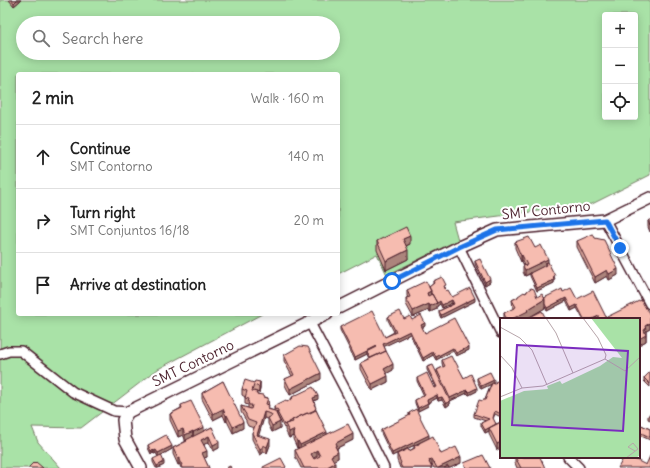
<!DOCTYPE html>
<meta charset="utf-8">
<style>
body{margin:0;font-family:Delius,sans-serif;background:#f6f6f6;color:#222}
.controls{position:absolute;right:12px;top:12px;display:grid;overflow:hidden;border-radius:4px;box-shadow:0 2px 10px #0003}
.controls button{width:36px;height:36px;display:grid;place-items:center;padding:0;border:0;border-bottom:1px solid #e0e0e0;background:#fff;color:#222;font:20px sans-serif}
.stop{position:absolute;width:12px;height:12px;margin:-9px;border:3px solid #1a73e8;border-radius:50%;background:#fff}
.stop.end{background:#1a73e8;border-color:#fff;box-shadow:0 1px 4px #0008}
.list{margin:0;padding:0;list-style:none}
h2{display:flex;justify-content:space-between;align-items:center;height:52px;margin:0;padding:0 16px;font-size:17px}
h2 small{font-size:13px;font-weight:400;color:#767676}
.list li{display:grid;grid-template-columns:26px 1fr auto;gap:12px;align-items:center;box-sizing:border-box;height:64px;padding:0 16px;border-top:1px solid #e0e0e0}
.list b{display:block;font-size:15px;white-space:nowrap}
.list p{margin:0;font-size:13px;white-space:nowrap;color:#767676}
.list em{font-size:13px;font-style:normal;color:#767676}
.icon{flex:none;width:22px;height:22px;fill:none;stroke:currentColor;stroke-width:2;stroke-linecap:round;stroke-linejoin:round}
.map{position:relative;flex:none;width:650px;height:468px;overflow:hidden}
.search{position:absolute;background:#fff;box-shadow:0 2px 10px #0003;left:16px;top:16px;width:324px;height:44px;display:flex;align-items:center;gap:10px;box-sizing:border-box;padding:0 14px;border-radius:22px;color:#767676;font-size:15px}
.panel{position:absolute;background:#fff;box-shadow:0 2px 10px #0003;left:16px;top:72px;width:324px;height:244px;border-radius:4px}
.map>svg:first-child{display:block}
</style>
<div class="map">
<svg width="650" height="468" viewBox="0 0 650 468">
<rect width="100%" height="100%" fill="#fff"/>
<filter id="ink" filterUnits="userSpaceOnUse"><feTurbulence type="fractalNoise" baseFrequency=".025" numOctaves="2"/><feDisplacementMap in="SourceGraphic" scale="8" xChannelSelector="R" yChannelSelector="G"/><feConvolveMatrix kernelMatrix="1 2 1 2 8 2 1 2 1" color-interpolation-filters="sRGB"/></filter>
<g filter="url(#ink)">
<path fill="#a9e2a7" stroke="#7a8069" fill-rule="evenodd" d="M 0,0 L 650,0 L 650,175 L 592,204 L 453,222 L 458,240 L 387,275 L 377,254 L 338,274 L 338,74 L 18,74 L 18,314 L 262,314 L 158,369 L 81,428 L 32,427 L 38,442 L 61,468 L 0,468 ZM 605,15 L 635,15 L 635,117 L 605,117 ZM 23,23 L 333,23 L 333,53 L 23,53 Z"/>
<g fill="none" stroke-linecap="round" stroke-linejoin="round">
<g stroke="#4a1f2b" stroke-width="12">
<path id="minor" d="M 605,220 L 650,304
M 459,247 L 501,333
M 310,323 L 348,395 L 384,468
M 0,354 L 9,351 L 21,351 L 73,392 L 114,411 L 128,412
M 568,457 L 579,468"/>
</g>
<g stroke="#4a1f2b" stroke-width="14">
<path id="tertiary" d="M 338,308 L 459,247 L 497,230 L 605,220 L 650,198
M 141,468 L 125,439 L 123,420 L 128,412 L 327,314"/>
</g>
<use href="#minor" stroke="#fff" stroke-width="9"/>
<use href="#tertiary" stroke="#fff" stroke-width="11"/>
</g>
<path fill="#d4a297" stroke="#4a1f2b" d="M 9,0 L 21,0 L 14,6 Z
M 650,219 L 650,232 L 648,227 L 648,221 Z
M 595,238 L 618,275 L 609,280 L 607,276 L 595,283 L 577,247 L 577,241 Z
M 377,241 L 410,244 L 406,246 L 408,259 L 386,270 L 377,250 Z
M 515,242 L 535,248 L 548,262 L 555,279 L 554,279 L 554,283 L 537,291 L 530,276 L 530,274 L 525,276 L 523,272 L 523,266 L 524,266 L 522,261 L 521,262 L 515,248 Z
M 475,261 L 490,282 L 485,285 L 475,264 Z
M 433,281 L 446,288 L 445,289 L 446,291 L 452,297 L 475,301 L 441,318 L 439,314 L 439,311 L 453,304 L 452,303 L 442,308 L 440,304 L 437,306 L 437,309 L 430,312 L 429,310 L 413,317 L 406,304 L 406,298 L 408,298 L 407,296 L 407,290 L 429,287 L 433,284 Z
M 527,291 L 537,297 L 544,298 L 563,292 L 577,299 L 606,317 L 650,315 L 650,329 L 646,331 L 646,341 L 639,345 L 639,319 L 583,319 L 577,308 L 571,311 L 566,301 L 547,311 L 545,307 L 545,308 L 528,318 L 546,319 L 504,319 L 504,313 L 513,309 L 512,300 L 527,292 Z
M 388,317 L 412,320 L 425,326 L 422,328 L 425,333 L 469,350 L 456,356 L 453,351 L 436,360 L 433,355 L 423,361 L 410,334 L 384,346 L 393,370 L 387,373 L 388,382 L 372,390 L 361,369 L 361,363 L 369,359 L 367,354 L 355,360 L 340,330 L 340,327 L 385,337 L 394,332 L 388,320 Z
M 284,355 L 321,379 L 290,395 L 285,385 L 285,379 L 292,376 L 284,361 Z
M 442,360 L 454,362 L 464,378 L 477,391 L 469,395 L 467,393 L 450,401 L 450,404 L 446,407 L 442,400 L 438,401 L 437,398 L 428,403 L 428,406 L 418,411 L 415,403 L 415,400 L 424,396 L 417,381 L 417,378 L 434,388 L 436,387 L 427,370 L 427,367 L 437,373 L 437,370 L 443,367 L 442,363 Z
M 650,371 L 650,387 L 644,381 L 644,378 L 649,373 L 649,372 Z
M 477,378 L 494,383 L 493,383 L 495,384 L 499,382 L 501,380 L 501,417 L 495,414 L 493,419 L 496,424 L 501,422 L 497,450 L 489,434 L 489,431 L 485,433 L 481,426 L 481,423 L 486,421 L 474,417 L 474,414 L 483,401 L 485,400 L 491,384 L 481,389 L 477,381 Z
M 223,381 L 243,428 L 233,433 L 227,421 L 226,422 L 223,415 L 213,420 L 202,399 L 202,393 Z
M 260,382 L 260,388 L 259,393 L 254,391 L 257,394 L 268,398 L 269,409 L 274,411 L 274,406 L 287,402 L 292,398 L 292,397 L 318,399 L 314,401 L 316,410 L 327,434 L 353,440 L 337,448 L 338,458 L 333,460 L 335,468 L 301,468 L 295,456 L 295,450 L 299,448 L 298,447 L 297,448 L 293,439 L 293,436 L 289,438 L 285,430 L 285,427 L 284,428 L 277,415 L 277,412 L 276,413 L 280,428 L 272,432 L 268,424 L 268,419 L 264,418 L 258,435 L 270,445 L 267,453 L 263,451 L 263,453 L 260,455 L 252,439 L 252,433 L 254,428 L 248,426 L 246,422 L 246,420 L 245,419 L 241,412 L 241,406 L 248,408 L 248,405 L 245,404 L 245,397 L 242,395 L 242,389 L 254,383 Z
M 181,405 L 204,431 L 212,427 L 219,448 L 213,451 L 209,442 L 204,444 L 207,457 L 204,458 L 209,468 L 181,468 L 180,466 L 180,464 L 178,465 L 173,454 L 173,448 L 186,441 L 183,435 L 178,437 L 170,420 L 170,414 L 181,408 Z
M 409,413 L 429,438 L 392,456 L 381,433 L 381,430 L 409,416 Z
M 650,413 L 650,420 L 648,419 L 648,416 Z
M 639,424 L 650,429 L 650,440 L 639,435 Z
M 148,445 L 172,449 L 158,457 L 156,453 L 154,454 L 153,453 L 151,454 L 148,448 Z
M 414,446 L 441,454 L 461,463 L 450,468 L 434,468 L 432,465 L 431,466 L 432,468 L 400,468 L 397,460 L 397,454 L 409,451 L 414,448 Z
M 515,457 L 545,468 L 517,468 L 515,463 Z
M 153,459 L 164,465 L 158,468 L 156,468 L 153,462 Z"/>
<path fill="#ac847b" stroke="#4a1f2b" d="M 17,0 L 21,0 L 14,6 L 14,3 Z
M 410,236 L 410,244 L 403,247 L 403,239 Z
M 408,250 L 408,259 L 386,270 L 386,261 Z
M 522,255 L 522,261 L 521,262 L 521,256 Z
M 548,259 L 548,265 L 545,263 L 545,266 L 525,276 L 525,270 Z
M 618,269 L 618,275 L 609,280 L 609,274 Z
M 607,270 L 607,276 L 595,283 L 595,277 Z
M 490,279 L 490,282 L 485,285 L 485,282 Z
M 554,280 L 554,283 L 537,291 L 537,288 Z
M 431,291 L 431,297 L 427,299 L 427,293 Z
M 475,298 L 475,301 L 441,318 L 441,315 Z
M 566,298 L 566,301 L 547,311 L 547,308 Z
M 545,299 L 545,308 L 528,318 L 528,319 L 512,319 L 527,310 Z
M 452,300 L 452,303 L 442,308 L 442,305 Z
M 440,301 L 440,304 L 437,306 L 437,309 L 430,312 L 430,306 Z
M 429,304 L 429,310 L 413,317 L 413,311 Z
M 577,305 L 577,308 L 571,311 L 571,308 Z
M 425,323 L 425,326 L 421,328 L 421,325 Z
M 650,323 L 650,329 L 646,331 L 646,341 L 639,345 L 639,339 L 645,326 Z
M 410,331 L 410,334 L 383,347 L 383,344 Z
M 377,346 L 377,349 L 367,352 L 367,354 L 355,360 L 355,357 Z
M 469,347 L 469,350 L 456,356 L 456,353 Z
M 453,348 L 453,351 L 436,360 L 436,357 Z
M 433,352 L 433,355 L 423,361 L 423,358 Z
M 393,364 L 393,370 L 384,375 L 384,369 Z
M 321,373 L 321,379 L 290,395 L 290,389 Z
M 388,376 L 388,382 L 372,390 L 372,384 Z
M 494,380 L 494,383 L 481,389 L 481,386 Z
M 260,382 L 260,388 L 259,393 L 259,387 Z
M 477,388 L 477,391 L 469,395 L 469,392 Z
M 467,390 L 467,393 L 450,401 L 450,398 Z
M 437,395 L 437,398 L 427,403 L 427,400 Z
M 318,396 L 318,399 L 313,401 L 313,398 Z
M 442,397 L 442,400 L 438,401 L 438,398 Z
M 450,401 L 450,404 L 446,407 L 446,404 Z
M 428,403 L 428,406 L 418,411 L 418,408 Z
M 223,409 L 223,415 L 213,420 L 213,414 Z
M 264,412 L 264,418 L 257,441 L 257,435 Z
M 227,415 L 227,421 L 226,422 L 226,416 Z
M 243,422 L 243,428 L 233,433 L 233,427 Z
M 280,422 L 280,428 L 272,432 L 272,426 Z
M 496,424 L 489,428 L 489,431 L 485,433 L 485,430 Z
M 204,427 L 204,433 L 193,438 L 193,432 Z
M 183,429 L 183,435 L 178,437 L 178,431 Z
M 293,430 L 293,436 L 289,438 L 289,432 Z
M 193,431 L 193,437 L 185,441 L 185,435 Z
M 327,432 L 327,438 L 300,451 L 300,445 Z
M 353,434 L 353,440 L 337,448 L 337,451 L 335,446 L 336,443 Z
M 429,435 L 429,438 L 392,456 L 392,453 Z
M 209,436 L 209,442 L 201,446 L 201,440 Z
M 270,439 L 270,445 L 267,453 L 267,447 Z
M 298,441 L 298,447 L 297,448 L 297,442 Z
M 219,442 L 219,448 L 213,451 L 213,445 Z
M 501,442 L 501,448 L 497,450 L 497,444 Z
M 263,445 L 263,453 L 260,455 L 260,449 Z
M 172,446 L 172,449 L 158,457 L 158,453 Z
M 153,450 L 153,453 L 151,454 L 151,451 Z
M 156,450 L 156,453 L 154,454 L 154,451 Z
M 317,450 L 317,456 L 311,460 L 311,454 Z
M 207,451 L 207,457 L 202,459 L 202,453 Z
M 338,452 L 338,458 L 331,462 L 331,456 Z
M 461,457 L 461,463 L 450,468 L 438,468 Z
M 180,458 L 180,464 L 178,465 L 178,459 Z
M 432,459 L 432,465 L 430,466 L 429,468 L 429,460 Z
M 164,462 L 164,465 L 158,468 L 157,468 L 157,466 Z
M 335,463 L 335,468 L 325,468 Z"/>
<path fill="#f6bcb0" stroke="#4a1f2b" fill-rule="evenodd" d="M 12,0 L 17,0 L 14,3 Z
M 650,219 L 650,226 L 648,221 Z
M 406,227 L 410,236 L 403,239 L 408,250 L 386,261 L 377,241 Z
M 593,234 L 595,238 L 604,240 L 618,269 L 609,274 L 607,270 L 595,277 L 577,241 Z
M 529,237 L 535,248 L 541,245 L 548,259 L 525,270 L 523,266 L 527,265 L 522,255 L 521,256 L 515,242 Z
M 480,259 L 490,279 L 485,282 L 475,261 Z
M 548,262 L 555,276 L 553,277 L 554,280 L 537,288 L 530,273 L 546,265 L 545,263 Z
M 442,277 L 446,285 L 444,286 L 446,291 L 448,290 L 452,297 L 470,288 L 475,298 L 441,315 L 439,311 L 454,304 L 452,300 L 442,305 L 440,301 L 436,304 L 437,303 L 432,294 L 431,294 L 431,291 L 429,287 L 434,283 L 433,281 Z
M 426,281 L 431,291 L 427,293 L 428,296 L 432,294 L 437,303 L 430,306 L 429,304 L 413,311 L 406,298 L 410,297 L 407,290 Z
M 531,288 L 534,289 L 537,297 L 542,294 L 545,299 L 527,310 L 528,311 L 512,319 L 506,319 L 504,313 L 516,307 L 512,300 L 518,297 L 518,296 L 524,292 L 525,293 L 527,292 L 527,291 Z
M 571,288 L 577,299 L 593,291 L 606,317 L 605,318 L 605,319 L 594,319 L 599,316 L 592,319 L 584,319 L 577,305 L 571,308 L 566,298 L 547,308 L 545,304 L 545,299 L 544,298 L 562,289 L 563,292 Z
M 641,300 L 650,315 L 650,323 L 645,326 L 646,329 L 644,330 L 646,335 L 639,339 L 639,319 L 605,319 L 605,318 Z
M 372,311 L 385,337 L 396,332 L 388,317 L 400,311 L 404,319 L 410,316 L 412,320 L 421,315 L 425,323 L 421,325 L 425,333 L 454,318 L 469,347 L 456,353 L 453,348 L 436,357 L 433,352 L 423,358 L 410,331 L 383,344 L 386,351 L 370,358 L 367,352 L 377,347 L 377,346 L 355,357 L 340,327 Z
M 542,311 L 546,319 L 526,319 Z
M 300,346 L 308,347 L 321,373 L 290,389 L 285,379 L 294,375 L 284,355 Z
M 386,351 L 393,364 L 384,369 L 388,376 L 372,384 L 361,363 Z
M 451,356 L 454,362 L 455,361 L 464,378 L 471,374 L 477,388 L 469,392 L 467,390 L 450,398 L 437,370 L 445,366 L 442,360 Z
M 433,365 L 450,401 L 446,404 L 442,397 L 438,398 L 437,395 L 427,400 L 428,403 L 418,408 L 415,400 L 425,395 L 417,378 L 427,373 L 434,388 L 437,387 L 427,367 Z
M 650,371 L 650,384 L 644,378 L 650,372 L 649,372 Z
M 490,372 L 494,380 L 481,386 L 477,378 Z
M 245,380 L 254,383 L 255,381 L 260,382 L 259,387 L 254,385 L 252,391 L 257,392 L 256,394 L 263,395 L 263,397 L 268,398 L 266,404 L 269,405 L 267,409 L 275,411 L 280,422 L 272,426 L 268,418 L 272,416 L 271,414 L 264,412 L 257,435 L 270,439 L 267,447 L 263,445 L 263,447 L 260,449 L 252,433 L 256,423 L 248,420 L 246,416 L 246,414 L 245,413 L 241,406 L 251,409 L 252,405 L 249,405 L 248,402 L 249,399 L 245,398 L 247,391 L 242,389 Z
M 500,380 L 501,380 L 501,414 L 495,411 L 493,418 L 496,424 L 485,430 L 481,423 L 489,419 L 474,414 L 479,400 L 483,401 L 483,400 L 485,400 L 492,383 L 495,384 L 496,381 L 499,382 Z
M 223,381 L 243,422 L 233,427 L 227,415 L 226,416 L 223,409 L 213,414 L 202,393 Z
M 313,387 L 318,396 L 313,398 L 315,404 L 314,404 L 316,408 L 315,409 L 315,410 L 298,417 L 284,425 L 277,412 L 279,412 L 277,409 L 275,410 L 274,406 L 286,400 L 287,402 L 293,398 L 292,397 Z
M 191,401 L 204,427 L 193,432 L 193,431 L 185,435 L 183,429 L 178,431 L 170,414 L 182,408 L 181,405 Z
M 416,409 L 429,435 L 392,453 L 381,430 L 410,415 L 409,413 Z
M 316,410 L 327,432 L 300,445 L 298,441 L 297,442 L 293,433 L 294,432 L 293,430 L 289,432 L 285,424 L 293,422 L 292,420 L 307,413 L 308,414 Z
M 501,422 L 501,442 L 497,444 L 489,428 Z
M 348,424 L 353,434 L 336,443 L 337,445 L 335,446 L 338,452 L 331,456 L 335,463 L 325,468 L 304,468 L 295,450 ZM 317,450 L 320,456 L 314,459 L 311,454 Z
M 639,424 L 650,429 L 650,437 L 639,432 Z
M 212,427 L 219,442 L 213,445 L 209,436 L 201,440 L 207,451 L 202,453 L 209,468 L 182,468 L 181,466 L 182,464 L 180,460 L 180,458 L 178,459 L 173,448 L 187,441 L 186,440 Z
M 166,435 L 172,446 L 158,453 L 156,450 L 154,451 L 153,450 L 151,451 L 148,445 Z
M 433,436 L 441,454 L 456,447 L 461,457 L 438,468 L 437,468 L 432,459 L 429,460 L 430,462 L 429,462 L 432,468 L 402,468 L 400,464 L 401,463 L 397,454 L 408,449 L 409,451 L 415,448 L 414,446 L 419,444 L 419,443 Z
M 161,455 L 164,462 L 157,466 L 153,459 Z
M 483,455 L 490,468 L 466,468 L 464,463 Z
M 650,456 L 650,468 L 618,468 L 624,457 L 630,457 L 646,465 Z
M 515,457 L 540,457 L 545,468 L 521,468 Z
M 281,458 L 286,467 L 285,468 L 263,468 L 263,467 Z
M 34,462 L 35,463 L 36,462 L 43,468 L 28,468 Z
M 230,466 L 231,468 L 226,468 Z
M 448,466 L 449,468 L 444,468 Z"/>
</g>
<g fill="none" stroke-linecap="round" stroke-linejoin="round" filter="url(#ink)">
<path stroke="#1a73e8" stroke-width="5" d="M 392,281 L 459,247 L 497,230 L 605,220 L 620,248"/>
</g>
<g text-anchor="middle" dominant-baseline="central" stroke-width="4" stroke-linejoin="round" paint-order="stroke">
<g font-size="14" fill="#4a1f2b" stroke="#fff">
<text transform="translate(546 210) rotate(-6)">SMT Contorno</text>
<text transform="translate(193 363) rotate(-26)">SMT Contorno</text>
</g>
</g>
<g transform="translate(500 318)">
<rect width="140" height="140" fill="#fff"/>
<path d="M 91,0 L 140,0 L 140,137 L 136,140 L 0,140 L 0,83 L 24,73 L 48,71 L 47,68 L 60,63 L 62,66 L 100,48 L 113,39 L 122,40 Z" fill="#a9e2a7"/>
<path fill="none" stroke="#b7a5aa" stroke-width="1" d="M 46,0 L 56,15 L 73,55M 83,0 L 98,20 L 106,37 L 105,41M 0,9 L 20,20 L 32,32 L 47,67M 0,37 L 12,50 L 22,70M 105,41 L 125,53 L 140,39M 0,79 L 22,70 L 43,68 L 105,41M 126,140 L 138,131 L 133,125 L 128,129 L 135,133"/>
<path fill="#7b2cbf" fill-opacity="0.15" stroke="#7b2cbf" stroke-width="2" d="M 17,27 L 128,33 L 123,113 L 12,107 Z"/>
<rect width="140" height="140" fill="none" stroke="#4a1f2b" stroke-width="2"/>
</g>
</svg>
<div class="controls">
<button>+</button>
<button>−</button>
<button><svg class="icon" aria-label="locate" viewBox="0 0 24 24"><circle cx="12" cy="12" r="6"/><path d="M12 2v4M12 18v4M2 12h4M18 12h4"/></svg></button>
</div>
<div class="stop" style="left:392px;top:281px"></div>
<div class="stop end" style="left:620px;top:248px"></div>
<div class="search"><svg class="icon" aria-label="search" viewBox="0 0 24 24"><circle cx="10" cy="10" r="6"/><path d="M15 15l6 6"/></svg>Search here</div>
<section class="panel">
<h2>2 min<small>Walk · 160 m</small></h2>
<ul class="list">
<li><svg class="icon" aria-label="ahead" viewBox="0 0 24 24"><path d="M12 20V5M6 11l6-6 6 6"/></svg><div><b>Continue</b><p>SMT Contorno</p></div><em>140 m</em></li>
<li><svg class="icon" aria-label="right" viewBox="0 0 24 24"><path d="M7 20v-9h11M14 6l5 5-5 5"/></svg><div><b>Turn right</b><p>SMT Conjuntos 16/18</p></div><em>20 m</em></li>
<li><svg class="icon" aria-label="arrive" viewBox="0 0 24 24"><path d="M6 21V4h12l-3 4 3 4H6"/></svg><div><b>Arrive at destination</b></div></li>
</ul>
</section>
</div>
